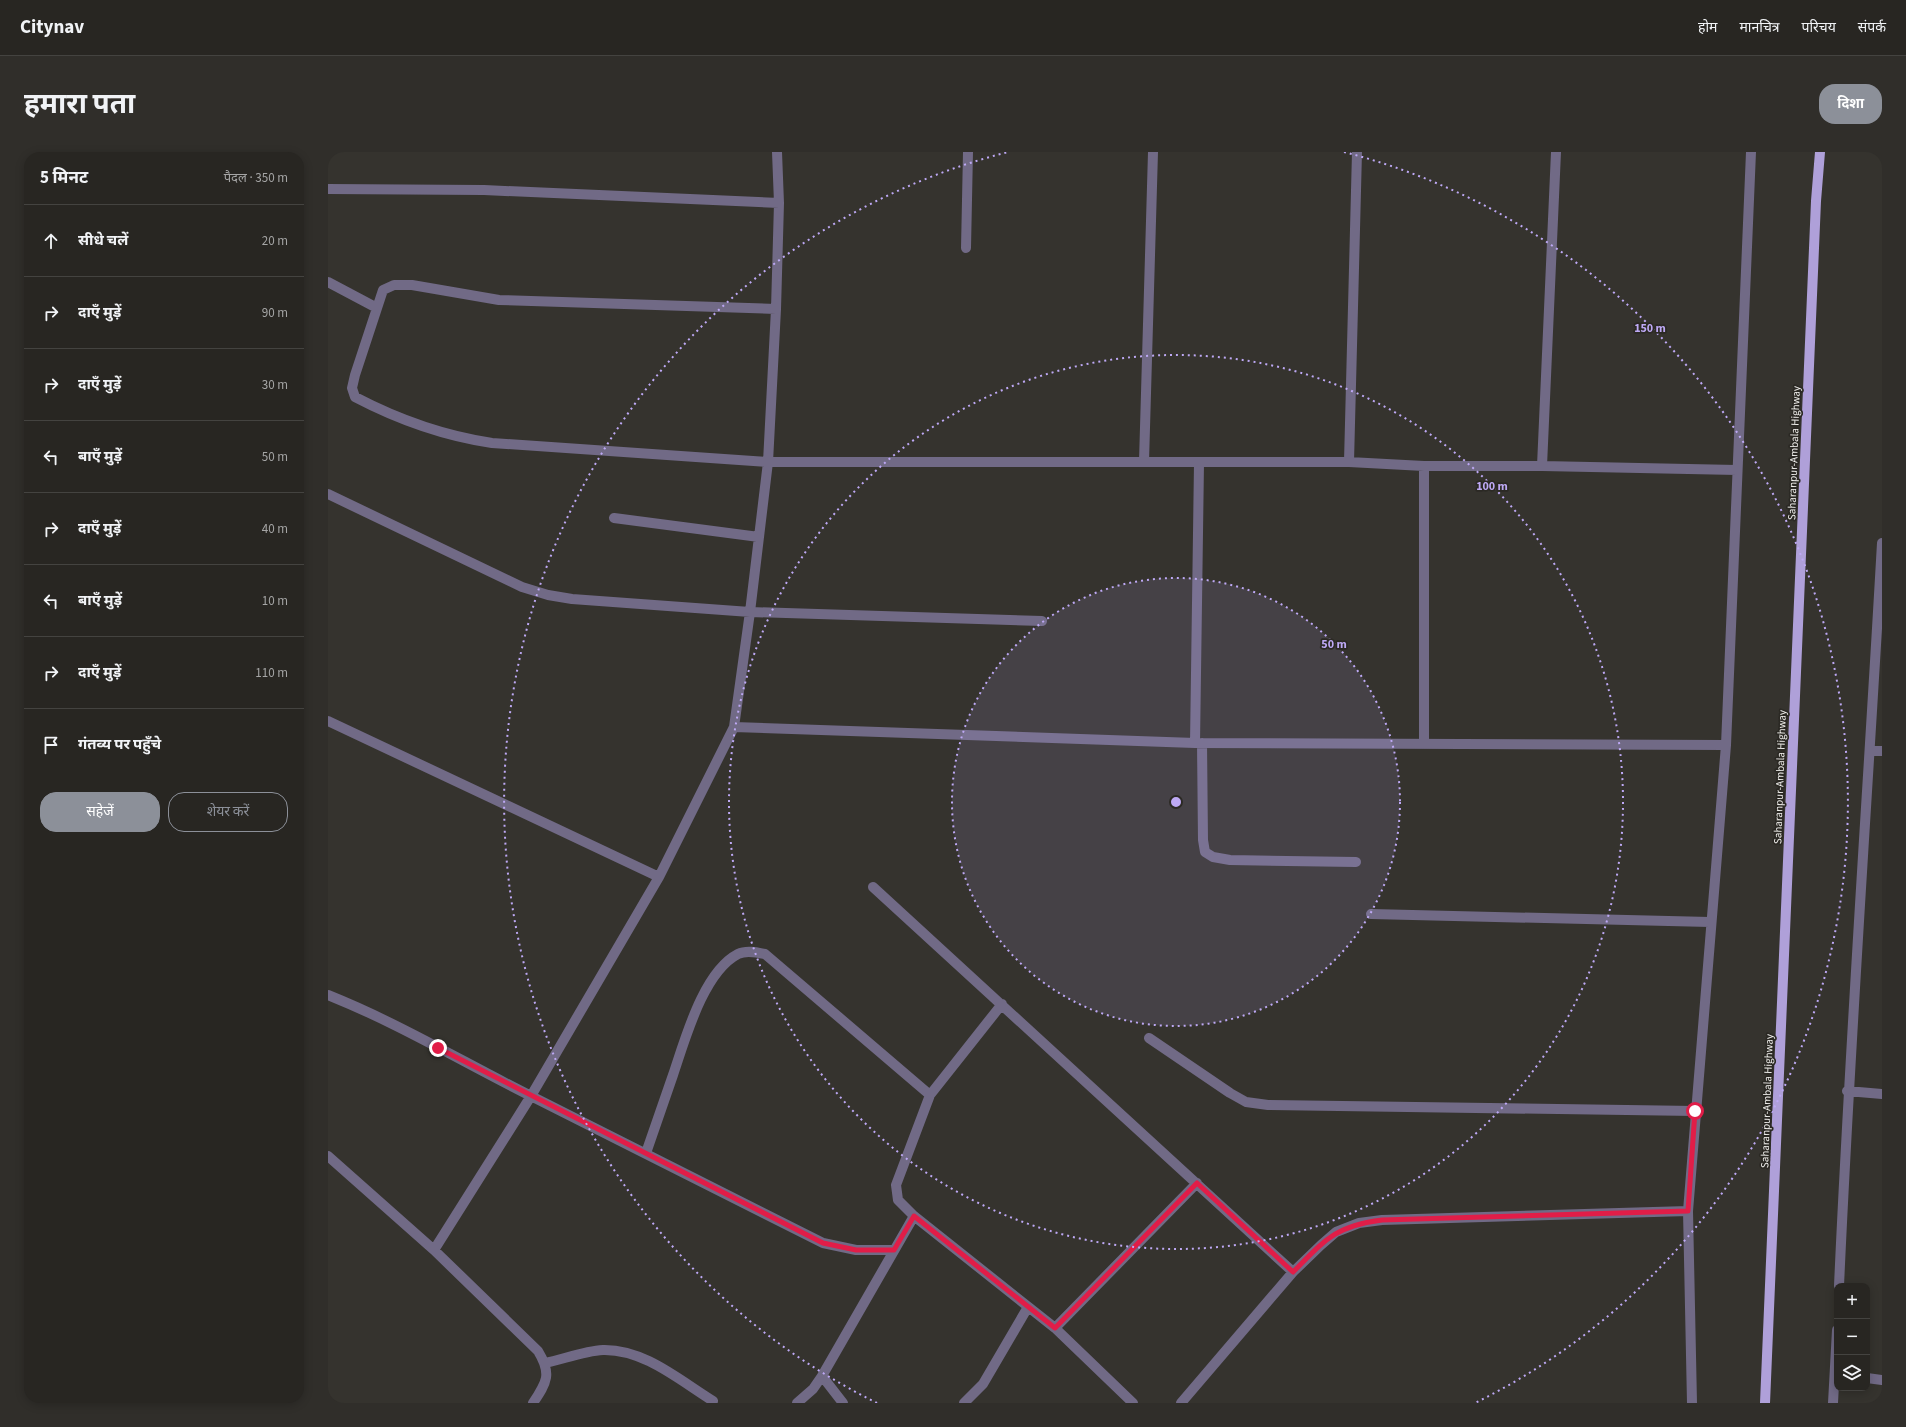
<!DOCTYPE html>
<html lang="hi">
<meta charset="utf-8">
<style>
body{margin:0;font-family:"Source Sans 3","Noto Sans Devanagari",sans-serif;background:#302e2a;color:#f1f3f6}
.controls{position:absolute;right:12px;bottom:12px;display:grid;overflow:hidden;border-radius:8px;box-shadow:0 2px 10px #0003}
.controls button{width:36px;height:36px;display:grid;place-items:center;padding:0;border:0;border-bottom:1px solid #444340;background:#282622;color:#f1f3f6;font:20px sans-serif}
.stop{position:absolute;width:12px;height:12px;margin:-9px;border:3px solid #e11d48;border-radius:50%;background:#fff}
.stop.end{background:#e11d48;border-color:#fff;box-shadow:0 1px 4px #0008}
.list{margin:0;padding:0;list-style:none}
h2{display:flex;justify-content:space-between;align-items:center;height:52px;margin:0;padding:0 16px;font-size:17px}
h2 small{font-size:13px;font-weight:400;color:#a5a5a5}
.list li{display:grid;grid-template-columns:26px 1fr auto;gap:12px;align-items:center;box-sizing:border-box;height:72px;padding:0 16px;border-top:1px solid #444340}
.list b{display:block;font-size:15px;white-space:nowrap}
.list em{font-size:13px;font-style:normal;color:#a5a5a5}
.actions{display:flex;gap:8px;padding:12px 16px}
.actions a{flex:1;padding:9px 0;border:1px solid #8c9099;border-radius:16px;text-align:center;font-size:14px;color:#8c9099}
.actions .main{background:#8c9099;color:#fff}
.icon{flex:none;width:22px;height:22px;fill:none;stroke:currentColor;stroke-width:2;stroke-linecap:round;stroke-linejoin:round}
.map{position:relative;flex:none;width:1554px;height:1251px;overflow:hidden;border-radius:16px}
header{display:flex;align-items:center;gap:24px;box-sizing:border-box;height:56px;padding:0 20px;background:#282622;border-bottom:1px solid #444340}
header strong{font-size:19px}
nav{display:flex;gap:22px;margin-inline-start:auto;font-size:14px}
.intro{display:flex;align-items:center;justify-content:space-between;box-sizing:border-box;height:96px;padding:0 24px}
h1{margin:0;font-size:28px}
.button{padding:10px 18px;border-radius:16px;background:#8c9099;color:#fff;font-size:14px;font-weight:700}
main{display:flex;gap:24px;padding:0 24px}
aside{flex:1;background:#282622;border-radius:16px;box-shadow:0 2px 10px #0003}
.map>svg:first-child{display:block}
</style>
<header>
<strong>Citynav</strong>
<nav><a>होम</a><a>मानचित्र</a><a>परिचय</a><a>संपर्क</a></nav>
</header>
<div class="intro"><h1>हमारा पता</h1><a class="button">दिशा</a></div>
<main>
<aside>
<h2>5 मिनट<small>पैदल · 350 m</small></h2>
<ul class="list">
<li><svg class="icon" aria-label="ahead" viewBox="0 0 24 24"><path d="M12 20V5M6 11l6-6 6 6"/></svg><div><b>सीधे चलें</b></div><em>20 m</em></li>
<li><svg class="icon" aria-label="right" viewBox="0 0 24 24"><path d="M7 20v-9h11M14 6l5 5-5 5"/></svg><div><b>दाएँ मुड़ें</b></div><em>90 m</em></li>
<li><svg class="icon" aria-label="right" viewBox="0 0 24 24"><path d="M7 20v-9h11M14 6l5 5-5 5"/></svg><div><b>दाएँ मुड़ें</b></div><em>30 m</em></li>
<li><svg class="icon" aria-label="left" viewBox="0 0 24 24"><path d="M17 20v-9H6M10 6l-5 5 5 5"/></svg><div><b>बाएँ मुड़ें</b></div><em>50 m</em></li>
<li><svg class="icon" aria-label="right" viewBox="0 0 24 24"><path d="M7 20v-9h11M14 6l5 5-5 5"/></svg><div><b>दाएँ मुड़ें</b></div><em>40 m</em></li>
<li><svg class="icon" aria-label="left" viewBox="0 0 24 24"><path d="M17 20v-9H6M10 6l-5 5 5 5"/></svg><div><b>बाएँ मुड़ें</b></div><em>10 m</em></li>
<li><svg class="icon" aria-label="right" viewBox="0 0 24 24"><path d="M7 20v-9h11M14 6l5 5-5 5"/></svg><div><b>दाएँ मुड़ें</b></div><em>110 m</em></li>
<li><svg class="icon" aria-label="arrive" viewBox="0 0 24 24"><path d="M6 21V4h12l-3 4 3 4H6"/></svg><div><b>गंतव्य पर पहुँचे</b></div></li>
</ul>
<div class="actions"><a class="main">सहेजें</a><a>शेयर करें</a></div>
</aside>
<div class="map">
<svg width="1554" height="1251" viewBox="0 0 1554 1251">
<rect width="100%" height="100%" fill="#35332e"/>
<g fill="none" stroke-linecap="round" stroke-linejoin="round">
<path stroke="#716a86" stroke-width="10" d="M 0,37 L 156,38 L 451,51
M 638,96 L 640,0
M 0,130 L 49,156
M 448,157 L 171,148 L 84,133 L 66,133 L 55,138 L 27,223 L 24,236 L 27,245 C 69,267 117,284 164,291 L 440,310 L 1021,310 L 1096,314 L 1214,314 L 1409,318
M 816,310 L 825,0
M 1021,310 L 1029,0
M 1214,314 L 1228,0
M 0,342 L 194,435 L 220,443 L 244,447 L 422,460 L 714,469
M 286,366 L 431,385
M 0,569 L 331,725
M 406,575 L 867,591 L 1398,593
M 867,591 L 871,311
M 874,591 L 875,688 L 877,700 L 885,705 L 902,708 L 1028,710
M 1096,592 L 1096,314
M 1542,599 L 1554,599
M 545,735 L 965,1120
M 1043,762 L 1382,770
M 0,843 C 70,871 135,910 203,944 C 301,993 398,1042 495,1091 L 528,1098 L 566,1098
M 674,852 L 602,943 L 568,1033 L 570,1048 L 586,1064 L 727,1176 L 805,1251
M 821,886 L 902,941 L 918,950 L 940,953 L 1367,959
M 1519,939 L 1554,942
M 318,1001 C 327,975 336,949 345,923 C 357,888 375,820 410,802 C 418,798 428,800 437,802 L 602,943
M 0,1004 L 106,1098 L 210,1199 C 224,1222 219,1230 205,1251
M 106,1098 L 203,944 L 331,725 L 406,575 L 422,460 L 440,310 L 448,157 L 451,51 L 449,0
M 1511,1134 C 1522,886 1540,638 1554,391
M 727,1176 L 869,1031
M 217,1211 C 236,1207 256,1199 275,1198 C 316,1197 351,1228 385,1249
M 494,1224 L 515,1251
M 1539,1226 L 1554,1228
M 469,1251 L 485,1237 L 494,1224 L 586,1064
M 636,1251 L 655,1232 L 700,1155
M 853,1251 L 965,1120 L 993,1093 L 1008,1080 L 1031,1071 L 1054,1068 L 1360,1059
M 1364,1251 L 1360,1059 L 1398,593 L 1423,0
M 1505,1251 L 1509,1178"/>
<path stroke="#afa0d9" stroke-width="10" d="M 1437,1251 L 1488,49 L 1492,0"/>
</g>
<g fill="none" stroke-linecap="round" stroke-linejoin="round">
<path stroke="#e11d48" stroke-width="5" d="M 110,896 L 495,1091 L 528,1098 L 566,1098 L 586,1064 L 727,1176 L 869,1031 L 965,1120 C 997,1088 1007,1074 1054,1068 L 1360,1059 L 1367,959"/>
</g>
<circle cx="848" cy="650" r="224" fill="#bea9f5" fill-opacity=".12"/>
<g fill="none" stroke="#bea9f5" stroke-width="2" stroke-dasharray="2 4">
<circle cx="848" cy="650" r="224"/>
<circle cx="848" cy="650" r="447"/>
<path d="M549 1251A671 671 0 0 1 680 0M1016 0A671 671 0 0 1 1147 1251"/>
</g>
<g text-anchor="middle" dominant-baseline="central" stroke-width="3.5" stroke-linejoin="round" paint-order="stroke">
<g font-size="11" fill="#f3f2ef" stroke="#2b2924">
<text transform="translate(1466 301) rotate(-88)">Saharanpur-Ambala Highway</text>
<text transform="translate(1452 625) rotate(-88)">Saharanpur-Ambala Highway</text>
<text transform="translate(1439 949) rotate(-88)">Saharanpur-Ambala Highway</text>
</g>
</g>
<circle cx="848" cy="650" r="6" fill="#bea9f5" stroke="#2b2924" stroke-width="2"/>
<g font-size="12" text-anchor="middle" font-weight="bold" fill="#bea9f5" stroke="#2b2924" stroke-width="3.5" stroke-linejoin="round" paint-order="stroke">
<text x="1322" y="180">150 m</text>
<text x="1164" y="338">100 m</text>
<text x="1006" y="496">50 m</text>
</g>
</svg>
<div class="controls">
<button>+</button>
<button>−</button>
<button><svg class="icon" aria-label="layers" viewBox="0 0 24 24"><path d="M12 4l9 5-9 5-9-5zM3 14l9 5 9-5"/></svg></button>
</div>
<div class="stop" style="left:1367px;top:959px"></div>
<div class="stop end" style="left:110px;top:896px"></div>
</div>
</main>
